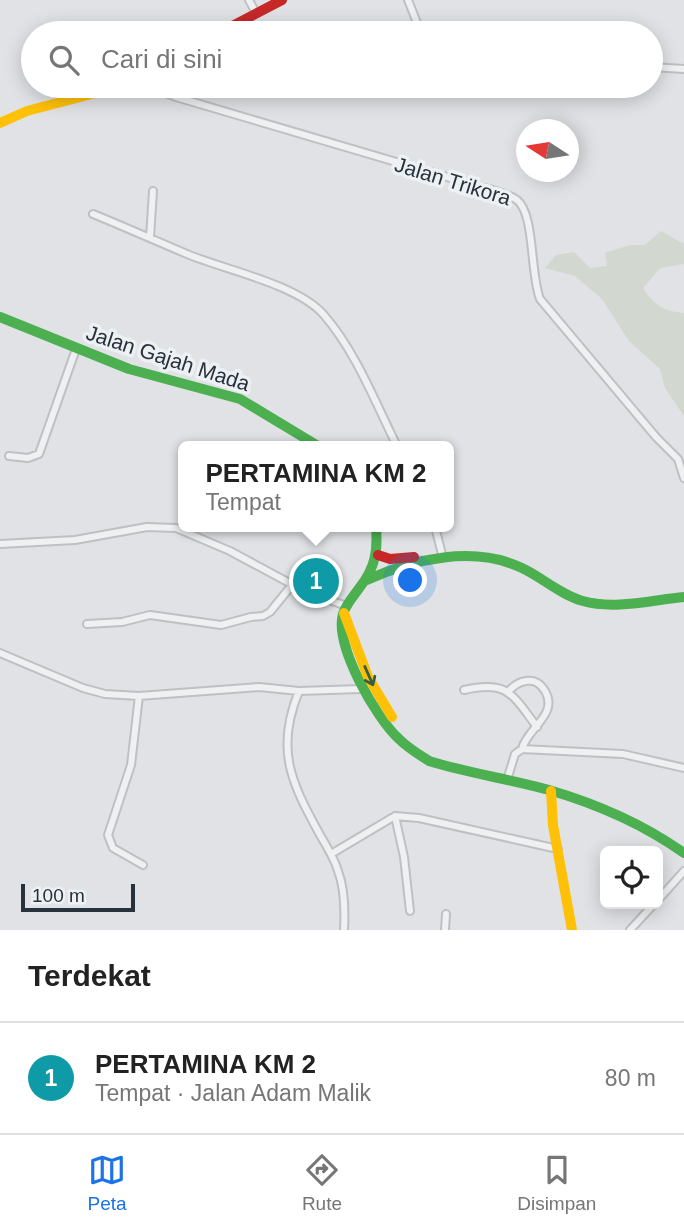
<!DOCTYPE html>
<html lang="id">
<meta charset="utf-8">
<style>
body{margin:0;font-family:Arial,sans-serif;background:#f2f2f2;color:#222}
.controls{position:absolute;right:21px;bottom:21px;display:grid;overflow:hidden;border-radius:10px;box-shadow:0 4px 18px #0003}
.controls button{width:63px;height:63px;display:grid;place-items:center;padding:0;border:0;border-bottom:2px solid #e0e0e0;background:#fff;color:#222;font:35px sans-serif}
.compass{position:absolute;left:516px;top:119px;width:63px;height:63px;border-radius:50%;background:#fff;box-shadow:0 4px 18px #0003;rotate:282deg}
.scale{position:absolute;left:21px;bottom:18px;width:114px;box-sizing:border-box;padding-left:7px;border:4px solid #28323c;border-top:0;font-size:19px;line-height:24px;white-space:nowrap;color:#28323c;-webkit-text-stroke:5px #edf1f4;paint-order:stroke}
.you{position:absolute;left:411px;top:581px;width:24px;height:24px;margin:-18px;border:5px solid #fff;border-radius:50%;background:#1a73e8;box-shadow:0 0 0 10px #1a73e833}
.badge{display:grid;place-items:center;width:46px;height:46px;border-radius:50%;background:#1a73e8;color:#fff;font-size:23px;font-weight:700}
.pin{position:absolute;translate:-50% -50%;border:4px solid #fff;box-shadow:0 2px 7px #0006}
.popup{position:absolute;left:178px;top:441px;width:276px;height:91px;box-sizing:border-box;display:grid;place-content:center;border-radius:10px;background:#fff;filter:drop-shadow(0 2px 5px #0005);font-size:23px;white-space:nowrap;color:#767676}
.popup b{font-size:26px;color:#222}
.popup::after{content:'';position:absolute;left:50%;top:100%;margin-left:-14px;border:14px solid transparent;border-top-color:#fff}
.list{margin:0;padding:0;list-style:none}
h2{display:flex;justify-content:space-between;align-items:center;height:91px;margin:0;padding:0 28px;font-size:30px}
h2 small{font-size:23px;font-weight:400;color:#767676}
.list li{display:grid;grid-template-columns:46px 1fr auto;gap:21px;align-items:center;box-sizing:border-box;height:112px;padding:0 28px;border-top:2px solid #e0e0e0}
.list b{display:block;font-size:26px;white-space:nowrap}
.list p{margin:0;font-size:23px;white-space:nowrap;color:#767676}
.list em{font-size:23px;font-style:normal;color:#767676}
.icon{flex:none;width:38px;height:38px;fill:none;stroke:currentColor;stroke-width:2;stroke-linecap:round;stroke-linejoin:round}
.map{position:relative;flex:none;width:684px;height:930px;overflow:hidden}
.search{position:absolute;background:#fff;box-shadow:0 4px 18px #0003;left:21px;right:21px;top:21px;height:77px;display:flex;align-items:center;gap:18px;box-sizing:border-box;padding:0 24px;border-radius:38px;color:#767676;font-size:26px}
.sheet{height:203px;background:#fff}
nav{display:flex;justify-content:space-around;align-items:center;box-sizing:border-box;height:98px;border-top:2px solid #e0e0e0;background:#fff;font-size:19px;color:#767676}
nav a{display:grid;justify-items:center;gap:4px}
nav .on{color:#1a73e8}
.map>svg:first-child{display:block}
</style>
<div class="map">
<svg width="684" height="930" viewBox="0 0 684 930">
<rect width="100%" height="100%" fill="#e0e2e5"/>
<path fill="#d2d8d0" d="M 661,231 L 684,244 L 684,264 L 660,268 L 643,288 C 654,305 663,311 684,313 L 684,416 L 665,388 L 660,369 L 629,341 L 602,299 L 575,276 L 545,268 L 556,255 L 574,252 L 590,268 L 607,266 L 605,253 L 630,245 L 645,245 Z"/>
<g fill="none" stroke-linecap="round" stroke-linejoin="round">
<g stroke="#bec0c3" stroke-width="10">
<path id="street" d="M 249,0 L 256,13
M 408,0 L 421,33
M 651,67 L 684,69
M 149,86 L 176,97 L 481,187 C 493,190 507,193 517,200 C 535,214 530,274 540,299 L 656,437 L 678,459 L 684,478
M 93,214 C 125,227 156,241 187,254 C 225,270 297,284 324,315 C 356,352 375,402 397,446
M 150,238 L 153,191
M 9,456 L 28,458 L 39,454 L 76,349
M 435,527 L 443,558
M 0,544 L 75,540 L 147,527 L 176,528 L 230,551 L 308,593 L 347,606
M 87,624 L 122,622 L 150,615 L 221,625 L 251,617 L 263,616 L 270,612 L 292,585
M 0,653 L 83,688 L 105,694 L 139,696 L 259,687 L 299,691 L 361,689
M 464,690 C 508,680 512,694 537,727
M 299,691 C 275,749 291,782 319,833 C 326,846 334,857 338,871 C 345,889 345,911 344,930
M 508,692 C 513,686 518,682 526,681 C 535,680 540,683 545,691 C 559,715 527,728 522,749
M 139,696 L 131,765 L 108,835 L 113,848 L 143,865
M 507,780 L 515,754 L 522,749 L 623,754 L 684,768
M 395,816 L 404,857 L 410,911
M 331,854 L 395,816 L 419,818 L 558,849
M 658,900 L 684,871
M 445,930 L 446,914
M 630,930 L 654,904"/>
</g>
<use href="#street" stroke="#eff0f1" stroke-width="6"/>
<path stroke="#4caf50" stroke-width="10" d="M 0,317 L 129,369 L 240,399 L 318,446
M 376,527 C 378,551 375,568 360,587 C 354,596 346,604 343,614 C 334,645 376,718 399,739 C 408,748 418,754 429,761 C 468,773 509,779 549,790 C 597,804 643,824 684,853
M 367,580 C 413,559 474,545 522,568 C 543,578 561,595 583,601 C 614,610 652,600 684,597"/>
<path stroke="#ffc107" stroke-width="10" d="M 0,123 L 27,111 L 122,86
M 344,613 L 368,677 L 392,717
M 551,791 L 553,825 L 572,930"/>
<path stroke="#c62828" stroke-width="10" d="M 219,33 L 282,0
M 378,555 L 390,559 L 414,557"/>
</g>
<defs><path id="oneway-shaft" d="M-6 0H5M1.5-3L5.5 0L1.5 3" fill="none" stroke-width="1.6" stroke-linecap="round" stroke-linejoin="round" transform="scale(1.75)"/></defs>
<use stroke="#355e43" href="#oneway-shaft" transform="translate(369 676) rotate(66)"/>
<g text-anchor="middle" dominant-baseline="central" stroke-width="7" stroke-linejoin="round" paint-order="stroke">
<g font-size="21" fill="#28323c" stroke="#edf1f4">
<text transform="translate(453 181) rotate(17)">Jalan Trikora</text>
<text transform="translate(168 358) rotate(18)">Jalan Gajah Mada</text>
</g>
</g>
</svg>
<div class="controls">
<button><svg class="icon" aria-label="locate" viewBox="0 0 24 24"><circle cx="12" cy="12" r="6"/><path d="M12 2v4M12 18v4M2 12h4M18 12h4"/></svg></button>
</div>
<svg class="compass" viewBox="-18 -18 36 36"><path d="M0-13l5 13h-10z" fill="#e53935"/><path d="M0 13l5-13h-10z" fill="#767676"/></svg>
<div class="scale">100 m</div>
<div class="you"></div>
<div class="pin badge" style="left:316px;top:581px;background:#0f9aa8">1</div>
<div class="popup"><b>PERTAMINA KM 2</b>Tempat</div>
<div class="search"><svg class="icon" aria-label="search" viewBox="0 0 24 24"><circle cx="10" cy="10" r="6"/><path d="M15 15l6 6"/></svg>Cari di sini</div>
</div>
<section class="sheet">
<h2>Terdekat<small></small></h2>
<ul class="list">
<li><span class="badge" style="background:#0f9aa8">1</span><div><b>PERTAMINA KM 2</b><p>Tempat · Jalan Adam Malik</p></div><em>80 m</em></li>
</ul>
</section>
<nav>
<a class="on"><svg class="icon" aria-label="map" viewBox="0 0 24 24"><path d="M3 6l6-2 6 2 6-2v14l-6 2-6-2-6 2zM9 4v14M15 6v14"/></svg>Peta</a>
<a><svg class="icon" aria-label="directions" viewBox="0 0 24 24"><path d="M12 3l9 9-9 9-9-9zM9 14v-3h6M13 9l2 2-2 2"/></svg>Rute</a>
<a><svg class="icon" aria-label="saved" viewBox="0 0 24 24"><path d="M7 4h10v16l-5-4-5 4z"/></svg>Disimpan</a>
</nav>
